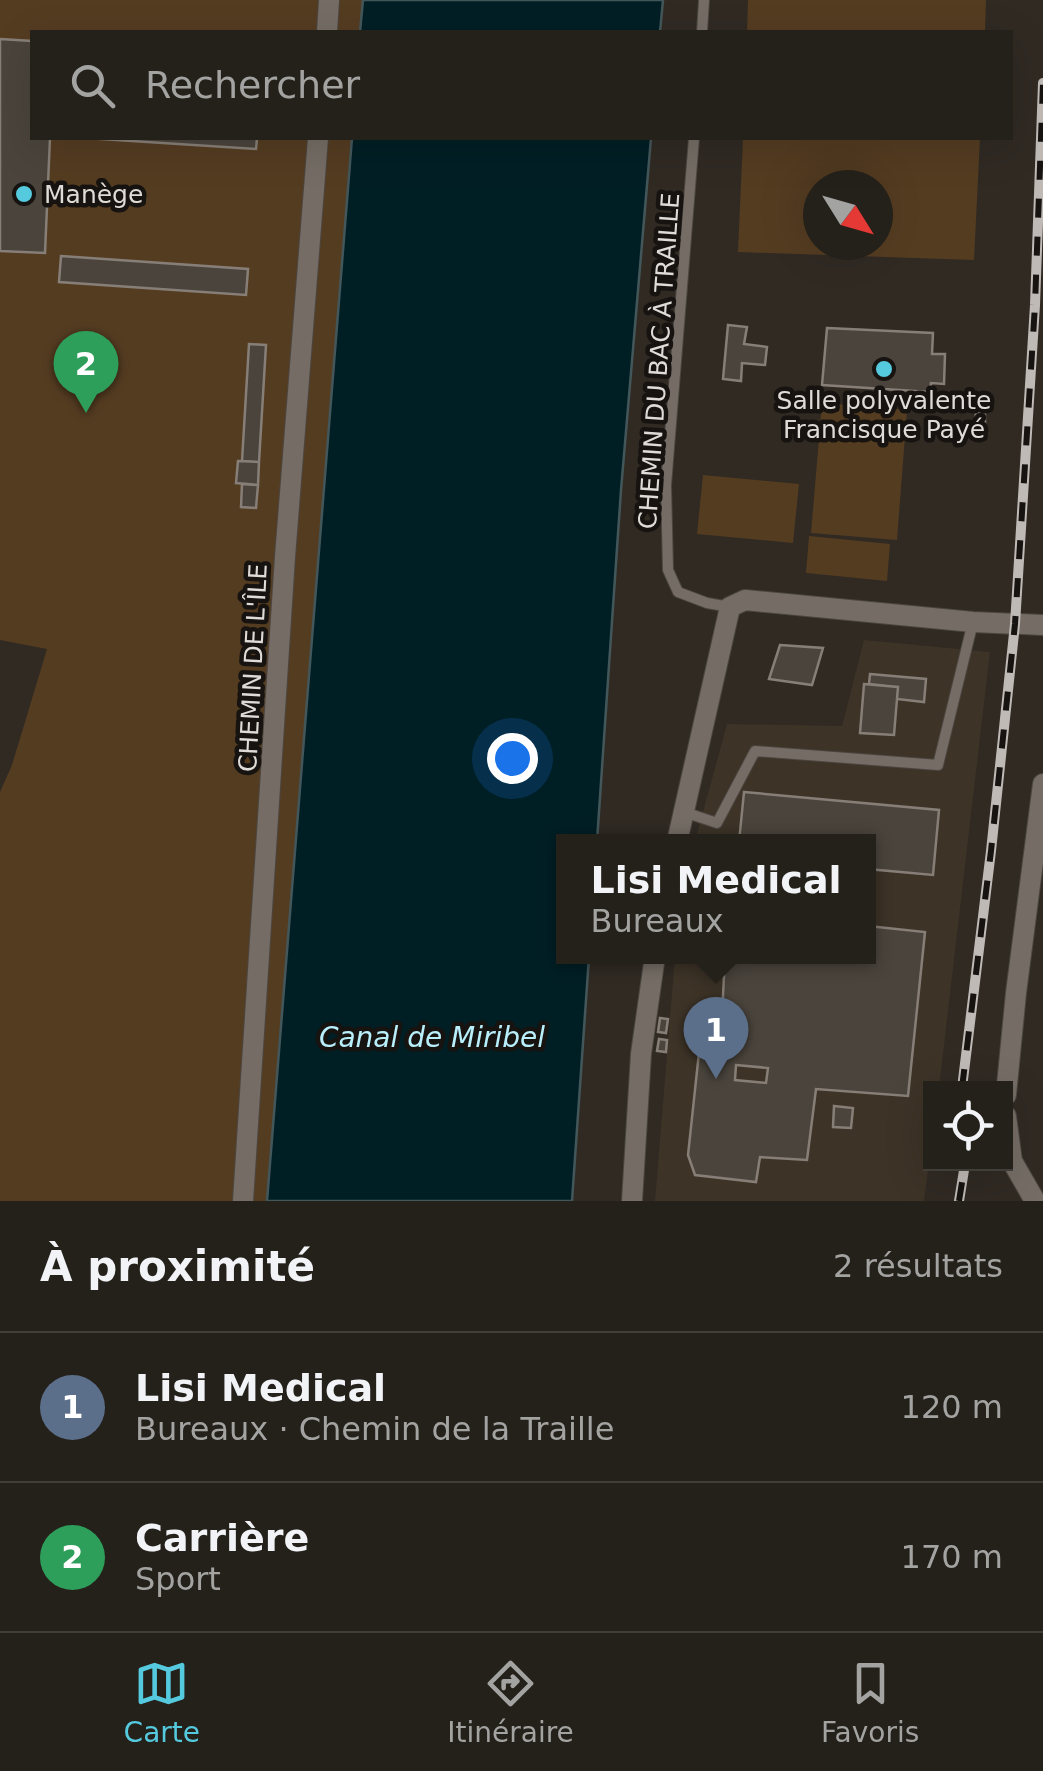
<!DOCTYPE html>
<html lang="fr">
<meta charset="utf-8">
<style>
body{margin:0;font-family:"DejaVu Sans",sans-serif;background:#2c2823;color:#f1f3f6}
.controls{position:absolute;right:30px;bottom:30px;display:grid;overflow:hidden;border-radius:0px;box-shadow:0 10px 40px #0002}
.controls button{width:90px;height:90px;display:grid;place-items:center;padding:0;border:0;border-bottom:2px solid #413e39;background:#24201a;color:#f1f3f6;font:50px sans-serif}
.compass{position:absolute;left:803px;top:170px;width:90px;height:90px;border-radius:50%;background:#24201a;box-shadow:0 10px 40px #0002;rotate:127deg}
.you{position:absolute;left:512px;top:758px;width:35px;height:35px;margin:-25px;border:8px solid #fff;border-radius:50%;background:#1a73e8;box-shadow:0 0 0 15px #1a73e833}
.badge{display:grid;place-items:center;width:65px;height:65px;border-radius:50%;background:#55cadf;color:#fff;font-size:32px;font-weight:700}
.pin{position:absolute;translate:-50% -82px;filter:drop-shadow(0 2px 5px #0008)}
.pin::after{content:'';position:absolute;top:52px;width:35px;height:30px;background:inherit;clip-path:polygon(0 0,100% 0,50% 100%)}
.popup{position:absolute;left:556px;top:834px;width:320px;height:130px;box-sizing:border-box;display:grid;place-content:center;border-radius:0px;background:#24201a;filter:drop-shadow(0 2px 8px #0005);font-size:32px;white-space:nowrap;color:#a3a3a2}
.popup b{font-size:38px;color:#f1f3f6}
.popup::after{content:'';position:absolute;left:50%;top:100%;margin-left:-20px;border:20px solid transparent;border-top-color:#24201a}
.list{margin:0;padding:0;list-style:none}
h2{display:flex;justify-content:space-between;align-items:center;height:130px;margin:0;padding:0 40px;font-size:42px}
h2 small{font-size:32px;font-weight:400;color:#a3a3a2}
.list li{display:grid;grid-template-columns:65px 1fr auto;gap:30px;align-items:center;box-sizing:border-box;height:150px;padding:0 40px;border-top:2px solid #413e39}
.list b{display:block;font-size:38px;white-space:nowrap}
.list p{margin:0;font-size:32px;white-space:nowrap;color:#a3a3a2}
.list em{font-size:32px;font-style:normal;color:#a3a3a2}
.icon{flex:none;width:55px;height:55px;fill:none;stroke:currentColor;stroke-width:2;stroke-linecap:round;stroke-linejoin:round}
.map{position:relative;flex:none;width:1043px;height:1201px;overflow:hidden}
.search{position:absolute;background:#24201a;box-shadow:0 10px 40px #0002;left:30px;right:30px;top:30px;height:110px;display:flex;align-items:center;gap:25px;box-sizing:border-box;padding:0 35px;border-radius:0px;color:#a3a3a2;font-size:38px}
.sheet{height:430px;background:#24201a}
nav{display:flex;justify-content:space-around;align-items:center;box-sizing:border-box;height:140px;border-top:2px solid #413e39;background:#24201a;font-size:28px;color:#a3a3a2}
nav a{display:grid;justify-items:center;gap:5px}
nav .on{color:#55cadf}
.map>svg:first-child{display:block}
</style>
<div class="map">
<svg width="1043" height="1201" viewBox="0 0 1043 1201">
<rect width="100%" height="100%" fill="#302a23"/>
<path fill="#3d3327" d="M 864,640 L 990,652 L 939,1088 L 930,1088 L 930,1156 L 924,1201 L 655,1201 L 675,957 L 868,956 L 868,842 L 695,841 L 727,724 L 842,726 Z"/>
<path fill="#543c21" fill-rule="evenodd" d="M 0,0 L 363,0 L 360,32 L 32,32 L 32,138 L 352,138 L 320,538 L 317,923 L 290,1201 L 0,1201 L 0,792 L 12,765 L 47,649 L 0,640 Z
M 748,0 L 986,0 L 985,32 L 747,32 Z
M 743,138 L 980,138 L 974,260 L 738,252 ZM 818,185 L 878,185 L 878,245 L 818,245 Z
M 822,403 L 907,410 L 897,540 L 811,533 Z
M 703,475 L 799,484 L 793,543 L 697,534 Z
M 809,536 L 890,544 L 887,581 L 806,573 Z"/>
<path fill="#001f25" stroke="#43575a" stroke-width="2.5" d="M 363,0 L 663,0 L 660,32 L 360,32 Z
M 352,138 L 651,138 L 621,490 L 597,841 L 564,842 L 564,956 L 589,957 L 572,1201 L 267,1201 Z"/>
<path fill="#4a443c" stroke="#877f77" stroke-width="2.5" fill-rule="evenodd" d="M 0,39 L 32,41 L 32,138 L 50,138 L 45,253 L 0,251 Z
M 85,138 L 257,138 L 256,149 Z
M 61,256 L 248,269 L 246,295 L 59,282 Z
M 728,325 L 747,327 L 744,344 L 767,347 L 765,365 L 742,363 L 741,381 L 723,379 Z
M 827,328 L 933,333 L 932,354 L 945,354 L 944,384 L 931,383 L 930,392 L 822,385 Z
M 249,344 L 266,345 L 259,462 L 242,461 Z
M 976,412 L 985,413 L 985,424 L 975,424 Z
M 238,461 L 259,462 L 258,485 L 236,483 Z
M 242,484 L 258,485 L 256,508 L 241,507 Z
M 780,645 L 823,648 L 812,685 L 769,679 Z
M 870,674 L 926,679 L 924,702 L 897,699 L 898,687 L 869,684 Z
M 864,684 L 898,687 L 894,735 L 860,733 Z
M 744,792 L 939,810 L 933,875 L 868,869 L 868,842 L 739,842 Z
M 868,926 L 925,932 L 908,1096 L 816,1089 L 807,1160 L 760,1157 L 756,1182 L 695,1175 L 688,1155 L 703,1015 L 722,1016 L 725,956 L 868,956 ZM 736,1065 L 768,1068 L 766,1083 L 735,1080 Z
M 660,1018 L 668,1019 L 666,1033 L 658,1032 Z
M 659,1039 L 667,1040 L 666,1052 L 657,1051 Z
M 834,1106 L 853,1108 L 851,1128 L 833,1127 Z"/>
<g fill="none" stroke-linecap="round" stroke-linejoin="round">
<g stroke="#4c4641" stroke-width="12">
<path id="lane" d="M 702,32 L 704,0
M 694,138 L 666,485 L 668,570 L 678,592 L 707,603 L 730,607
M 684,812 L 717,823 L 755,751 L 938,765 L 973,622"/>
</g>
<g stroke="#4c4641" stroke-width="22">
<path id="street" d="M 327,32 L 329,0
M 677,842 L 730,607 L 745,600 L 973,622 L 1043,625
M 1006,1095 L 1016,993 L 1043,784
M 1006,1116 L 1012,1161 L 1035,1201
M 243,1201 L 285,557 L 318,138
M 632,1201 L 641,1054 L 655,956"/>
</g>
<use href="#lane" stroke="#756d65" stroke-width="10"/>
<use href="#street" stroke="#756d65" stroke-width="20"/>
<g stroke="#bfbab6" stroke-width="10">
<path id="rail" d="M 962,1088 L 991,851 L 1015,624 L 1035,305 L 1043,83
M 959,1201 L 965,1164"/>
</g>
<use href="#rail" stroke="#161310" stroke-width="6" stroke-dasharray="19" stroke-linecap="butt"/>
</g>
<g fill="#55cadf" stroke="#161310" stroke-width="4">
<circle cx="24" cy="194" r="10"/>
<circle cx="884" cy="369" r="10"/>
</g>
<g text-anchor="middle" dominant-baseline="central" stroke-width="9" stroke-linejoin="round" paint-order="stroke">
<g font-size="25" fill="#dfdbd7" stroke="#161310" text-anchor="start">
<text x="44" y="194">Manège</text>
<text x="884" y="400" text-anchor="middle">Salle polyvalente<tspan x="884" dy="29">Francisque Payé</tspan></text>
</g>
<g font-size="25" fill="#dfdbd7" stroke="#161310">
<text transform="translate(659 361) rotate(-86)">CHEMIN DU BAC À TRAILLE</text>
<text transform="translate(253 668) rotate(-87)">CHEMIN DE L'ÎLE</text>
</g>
<g font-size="28" font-style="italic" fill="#b9effa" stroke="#161310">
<text x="432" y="1037">Canal de Miribel</text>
</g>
</g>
</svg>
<div class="controls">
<button><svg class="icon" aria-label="locate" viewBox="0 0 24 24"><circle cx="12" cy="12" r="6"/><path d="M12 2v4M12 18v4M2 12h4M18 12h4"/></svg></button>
</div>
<svg class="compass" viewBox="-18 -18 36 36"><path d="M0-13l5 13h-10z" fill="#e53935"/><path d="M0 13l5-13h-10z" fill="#a3a3a2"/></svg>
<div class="you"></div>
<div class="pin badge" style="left:716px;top:1079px;background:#5c6f8a">1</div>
<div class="popup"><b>Lisi Medical</b>Bureaux</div>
<div class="pin badge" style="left:86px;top:413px;background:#2e9e5b">2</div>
<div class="search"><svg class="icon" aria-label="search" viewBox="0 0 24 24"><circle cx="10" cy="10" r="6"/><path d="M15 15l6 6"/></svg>Rechercher</div>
</div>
<section class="sheet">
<h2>À proximité<small>2 résultats</small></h2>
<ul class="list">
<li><span class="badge" style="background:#5c6f8a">1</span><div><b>Lisi Medical</b><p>Bureaux · Chemin de la Traille</p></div><em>120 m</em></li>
<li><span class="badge" style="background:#2e9e5b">2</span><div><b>Carrière</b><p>Sport</p></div><em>170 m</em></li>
</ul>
</section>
<nav>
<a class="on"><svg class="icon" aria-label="map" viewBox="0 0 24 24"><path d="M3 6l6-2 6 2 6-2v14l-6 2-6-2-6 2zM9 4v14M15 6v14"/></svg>Carte</a>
<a><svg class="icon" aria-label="directions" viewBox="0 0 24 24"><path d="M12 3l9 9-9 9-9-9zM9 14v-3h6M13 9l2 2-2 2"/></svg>Itinéraire</a>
<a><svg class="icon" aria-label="saved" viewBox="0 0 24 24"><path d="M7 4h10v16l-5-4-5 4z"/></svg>Favoris</a>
</nav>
